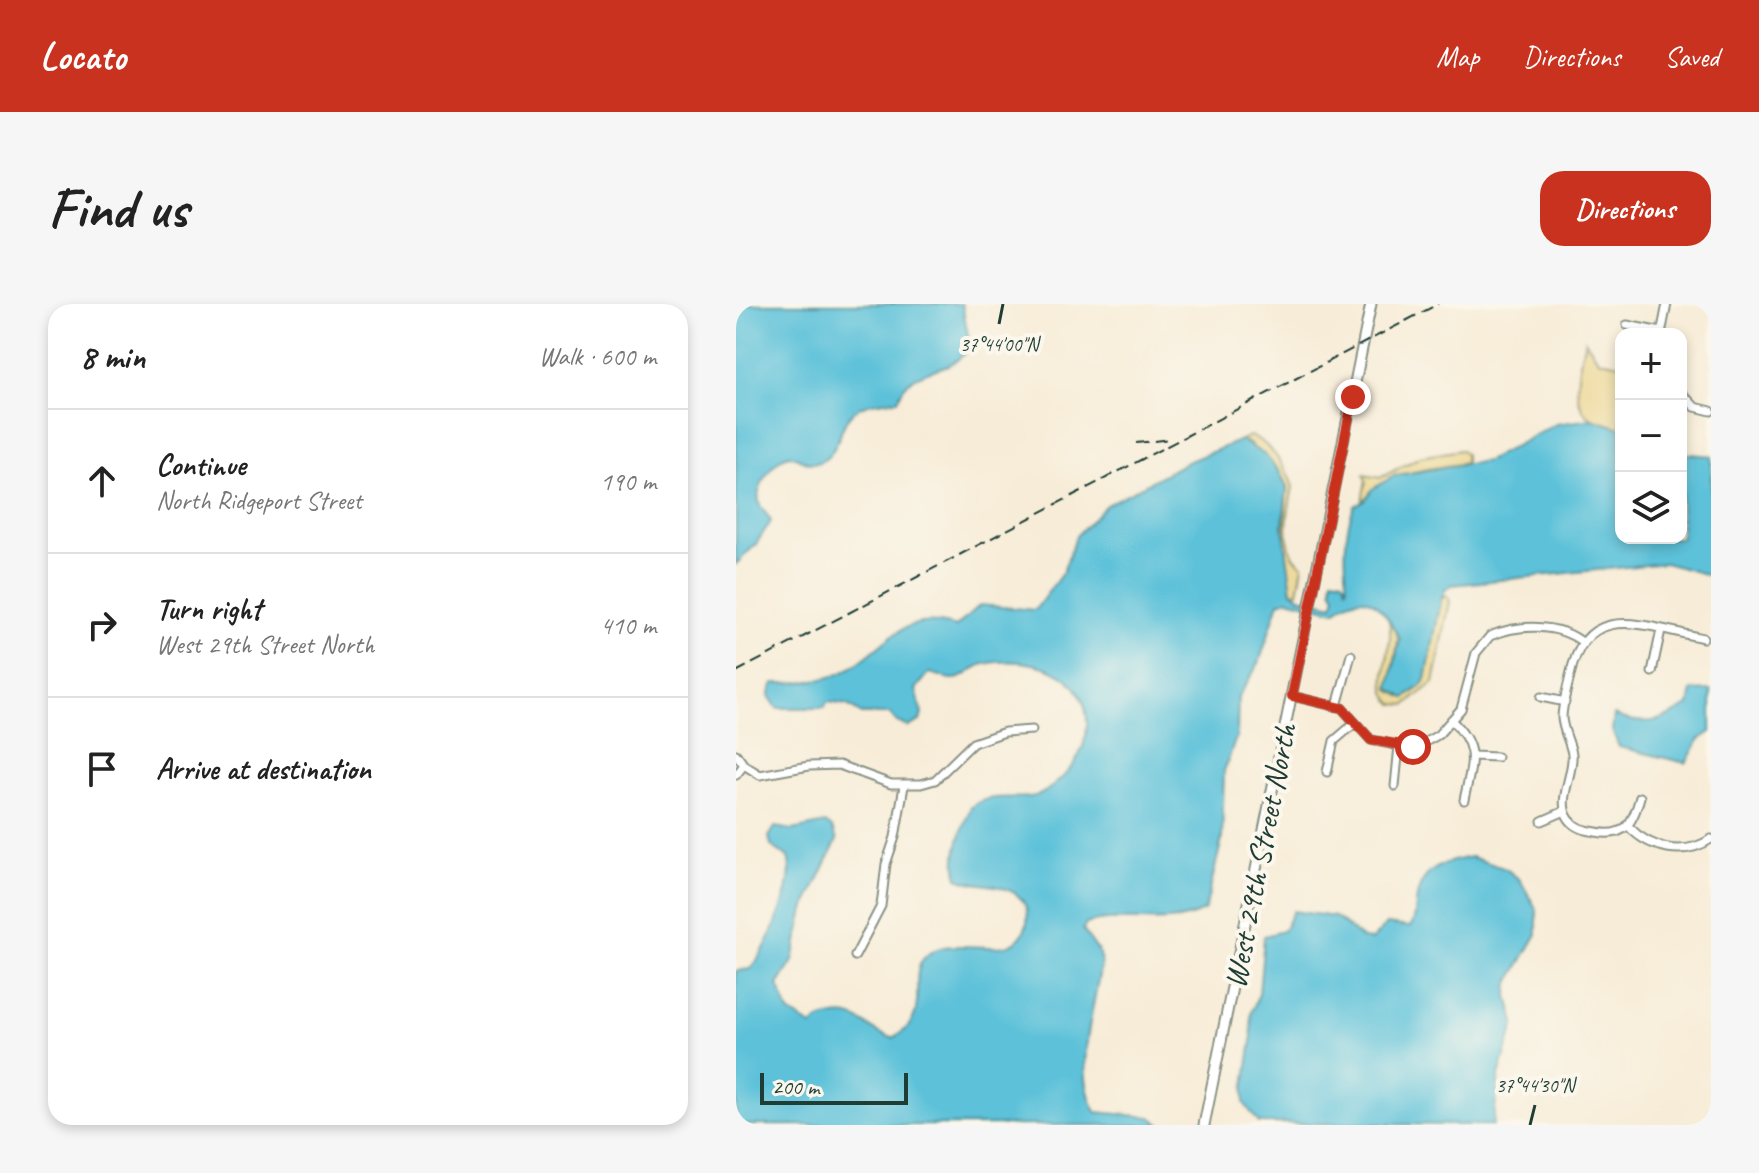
<!DOCTYPE html>
<meta charset="utf-8">
<style>
body{margin:0;font-family:Caveat,sans-serif;background:#f6f6f6;color:#222}
.controls{position:absolute;right:24px;top:24px;display:grid;overflow:hidden;border-radius:16px;box-shadow:0 4px 12px #0003}
.controls button{width:72px;height:72px;display:grid;place-items:center;padding:0;border:0;border-bottom:2px solid #e0e0e0;background:#fff;color:#222;font:40px sans-serif}
.scale{position:absolute;left:24px;bottom:20px;width:148px;box-sizing:border-box;padding-left:8px;border:4px solid #1f3d34;border-top:0;font-size:22px;line-height:28px;white-space:nowrap;color:#1f3d34;-webkit-text-stroke:6px #fbf7ec;paint-order:stroke}
.stop{position:absolute;width:24px;height:24px;margin:-18px;border:6px solid #c8321e;border-radius:50%;background:#fff}
.stop.end{background:#c8321e;border-color:#fff;box-shadow:0 2px 8px #0008}
.list{margin:0;padding:0;list-style:none}
h2{display:flex;justify-content:space-between;align-items:center;height:104px;margin:0;padding:0 32px;font-size:34px}
h2 small{font-size:26px;font-weight:400;color:#767676}
.list li{display:grid;grid-template-columns:52px 1fr auto;gap:24px;align-items:center;box-sizing:border-box;height:144px;padding:0 32px;border-top:2px solid #e0e0e0}
.list b{display:block;font-size:30px;white-space:nowrap}
.list p{margin:0;font-size:26px;white-space:nowrap;color:#767676}
.list em{font-size:26px;font-style:normal;color:#767676}
.icon{flex:none;width:44px;height:44px;fill:none;stroke:currentColor;stroke-width:2;stroke-linecap:round;stroke-linejoin:round}
.map{position:relative;flex:none;width:975px;height:821px;overflow:hidden;border-radius:24px}
header{display:flex;align-items:center;gap:48px;box-sizing:border-box;height:112px;padding:0 40px;background:#c8321e;color:#fff}
header strong{font-size:38px}
nav{display:flex;gap:44px;margin-inline-start:auto;font-size:28px}
.intro{display:flex;align-items:center;justify-content:space-between;box-sizing:border-box;height:192px;padding:0 48px}
h1{margin:0;font-size:56px}
.button{padding:20px 36px;border-radius:24px;background:#c8321e;color:#fff;font-size:28px;font-weight:700}
main{display:flex;gap:48px;padding:0 48px}
aside{flex:1;background:#fff;border-radius:24px;box-shadow:0 4px 12px #0003}
.map>svg:first-child{display:block}
</style>
<header>
<strong>Locato</strong>
<nav><a>Map</a><a>Directions</a><a>Saved</a></nav>
</header>
<div class="intro"><h1>Find us</h1><a class="button">Directions</a></div>
<main>
<aside>
<h2>8 min<small>Walk · 600 m</small></h2>
<ul class="list">
<li><svg class="icon" aria-label="ahead" viewBox="0 0 24 24"><path d="M12 20V5M6 11l6-6 6 6"/></svg><div><b>Continue</b><p>North Ridgeport Street</p></div><em>190 m</em></li>
<li><svg class="icon" aria-label="right" viewBox="0 0 24 24"><path d="M7 20v-9h11M14 6l5 5-5 5"/></svg><div><b>Turn right</b><p>West 29th Street North</p></div><em>410 m</em></li>
<li><svg class="icon" aria-label="arrive" viewBox="0 0 24 24"><path d="M6 21V4h12l-3 4 3 4H6"/></svg><div><b>Arrive at destination</b></div></li>
</ul>
</aside>
<div class="map">
<svg width="975" height="821" viewBox="0 0 975 821">
<rect width="100%" height="100%" fill="#fbf7ec"/>
<filter id="ink" filterUnits="userSpaceOnUse"><feTurbulence type="fractalNoise" baseFrequency=".0125" numOctaves="2"/><feDisplacementMap in="SourceGraphic" scale="16" xChannelSelector="R" yChannelSelector="G"/><feConvolveMatrix kernelMatrix="1 2 1 2 8 2 1 2 1" color-interpolation-filters="sRGB"/></filter>
<filter id="wash" filterUnits="userSpaceOnUse"><feTurbulence type="fractalNoise" baseFrequency=".006" numOctaves="4" result="noise"/><feDisplacementMap in="SourceGraphic" scale="32" xChannelSelector="R" yChannelSelector="G"/><feGaussianBlur stdDeviation="1.8" result="paint"/><feColorMatrix in="noise" values="0 0 0 0 0 0 0 0 0 0 0 0 0 0 0 0 0 1.4 0 .05"/><feComposite in="paint" operator="in"/></filter>
<g filter="url(#wash)">
<rect width="100%" height="100%" fill="#f7ecd7"/>
<path fill="#eeda9e" stroke="#868c69" stroke-width="2" d="M 849,36 L 863,56 L 885,60 L 885,124 C 876,121 862,119 855,114 C 832,99 844,57 849,36 Z
M 514,132 C 534,138 551,165 557,183 C 552,205 543,246 567,261 L 562,288 L 556,287 L 548,243 L 550,190 L 515,140 L 505,136 Z
M 724,146 L 729,150 L 729,159 C 687,166 656,166 626,197 L 630,176 L 628,171 L 644,174 L 684,153 Z
M 710,291 L 714,297 L 698,379 L 670,401 L 658,400 C 636,383 660,344 653,317 C 673,326 652,366 655,387 L 669,394 L 687,381 L 690,375 L 705,296 Z"/>
<path fill="#5cc1d9" stroke="#3e7f86" stroke-width="2" d="M 0,0 L 226,0 L 234,41 C 217,75 173,57 162,96 C 146,97 126,98 114,111 C 102,125 101,160 76,159 C 68,158 60,152 52,151 C 38,156 17,184 24,201 C 26,207 32,210 35,217 L 20,240 L 0,260 Z
M 856,115 L 885,124 L 885,234 L 945,234 L 945,149 L 975,152 L 975,272 L 929,259 L 716,281 L 709,286 L 705,296 L 690,375 L 687,381 L 669,394 L 653,384 L 664,335 C 648,307 633,278 599,307 L 552,295 L 543,298 L 523,359 L 502,393 L 501,431 L 488,467 L 486,535 L 469,606 C 430,627 389,608 350,620 L 347,626 L 362,647 L 365,658 C 359,705 336,765 360,808 L 415,813 L 425,821 L 0,821 L 0,667 L 15,665 C 32,643 61,579 52,553 L 35,542 L 33,533 L 39,523 L 57,526 L 89,519 L 96,524 L 101,536 L 68,606 L 57,657 L 42,681 L 53,708 L 76,722 C 83,714 89,714 99,712 C 125,707 132,729 157,734 C 199,712 169,675 189,653 C 215,624 282,667 291,618 C 293,607 290,598 281,591 C 264,578 241,583 222,574 C 215,549 226,526 235,503 C 258,484 288,502 310,487 C 332,472 350,449 351,422 C 352,366 294,351 248,360 C 236,363 229,376 216,375 C 209,375 201,370 193,369 L 180,385 L 186,410 L 184,417 L 172,423 L 161,418 L 154,410 L 126,410 L 111,401 L 92,398 L 88,404 L 41,404 L 33,392 L 38,379 C 60,379 91,378 111,366 C 152,343 164,305 220,323 L 244,301 L 299,306 L 327,268 L 340,232 L 370,201 L 451,158 L 505,136 L 529,151 L 543,167 L 551,183 L 547,221 L 556,287 L 564,293 L 597,301 L 600,292 L 596,285 L 597,274 L 607,276 L 611,285 C 609,254 607,232 618,202 L 629,196 L 636,185 L 660,171 L 751,157 L 820,120 Z
M 975,386 L 975,428 L 963,436 L 950,459 L 883,443 L 876,426 L 878,411 C 906,423 928,418 953,401 L 956,387 Z
M 735,553 L 770,565 L 784,576 L 801,606 L 801,630 L 773,679 L 772,692 L 779,719 L 763,772 L 757,821 L 523,819 L 508,799 L 508,787 L 516,737 L 515,709 L 523,690 L 528,632 L 547,627 L 557,607 L 599,613 L 627,635 L 636,636 L 651,620 L 674,623 C 680,614 679,609 680,599 C 683,566 706,558 735,553 Z"/>
</g>
<g filter="url(#ink)">
<g fill="none" stroke-linecap="round" stroke-linejoin="round">
<g stroke="#8b9486" stroke-width="11">
<path id="minor" d="M 891,21 L 925,28
M 925,30 L 931,0
M 945,88 L 959,103 L 975,107
M 916,368 L 925,326
M 556,392 L 606,404 L 635,436 L 670,443 L 684,441 L 702,431 L 725,405 L 740,349 L 754,332 C 782,320 822,319 846,338
M 805,393 L 829,398
M 601,402 L 615,351
M 715,416 C 745,444 735,461 728,496
M 0,450 L 8,461 L 24,471 L 73,462 L 103,461 L 155,480 L 185,480 L 199,476 L 237,439 L 269,428 L 296,426
M 736,452 L 761,453
M 591,468 L 598,437 L 619,419
M 0,471 L 8,461
M 659,482 L 663,442
M 904,493 C 897,519 889,534 860,528 C 850,526 840,525 833,515 C 820,497 838,471 836,450 C 834,438 827,427 826,414 C 826,401 831,386 834,372 C 850,294 910,323 967,334
M 806,517 L 829,507
M 893,523 C 914,545 948,553 975,535
M 119,652 L 145,602 L 150,560 L 159,533 L 168,482"/>
</g>
<g stroke="#8b9486" stroke-width="13">
<path id="major" d="M 468,821 L 635,0"/>
</g>
<use href="#minor" stroke="#fff" stroke-width="7"/>
<use href="#major" stroke="#fff" stroke-width="9"/>
<path stroke="#1f3d34" stroke-width="2" stroke-dasharray="12 6" stroke-linecap="butt" d="M 400,139 L 435,135
M 0,368 L 702,0"/>
</g>
</g>
<g fill="none" stroke-linecap="round" stroke-linejoin="round" filter="url(#ink)">
<path stroke="#c8321e" stroke-width="10" d="M 617,93 L 556,392 L 606,404 L 635,436 L 677,443"/>
</g>
<path fill="none" stroke="#1f3d34" stroke-width="3" d="M 263,20 L 267,0M 794,821 L 799,801"/>
<g text-anchor="middle" dominant-baseline="central" stroke-width="8" stroke-linejoin="round" paint-order="stroke">
<g font-size="32" fill="#1f3d34" stroke="#fbf7ec">
<text transform="translate(524 552) rotate(-79)">West 29th Street North</text>
</g>
</g>
<g font-size="20" text-anchor="middle" fill="#1f3d34" stroke="#fbf7ec" stroke-width="8" stroke-linejoin="round" paint-order="stroke">
<text x="263" y="47">37°44'00"N</text>
<text x="799" y="788">37°44'30"N</text>
</g>
</svg>
<div class="controls">
<button>+</button>
<button>−</button>
<button><svg class="icon" aria-label="layers" viewBox="0 0 24 24"><path d="M12 4l9 5-9 5-9-5zM3 14l9 5 9-5"/></svg></button>
</div>
<div class="scale">200 m</div>
<div class="stop" style="left:677px;top:443px"></div>
<div class="stop end" style="left:617px;top:93px"></div>
</div>
</main>
